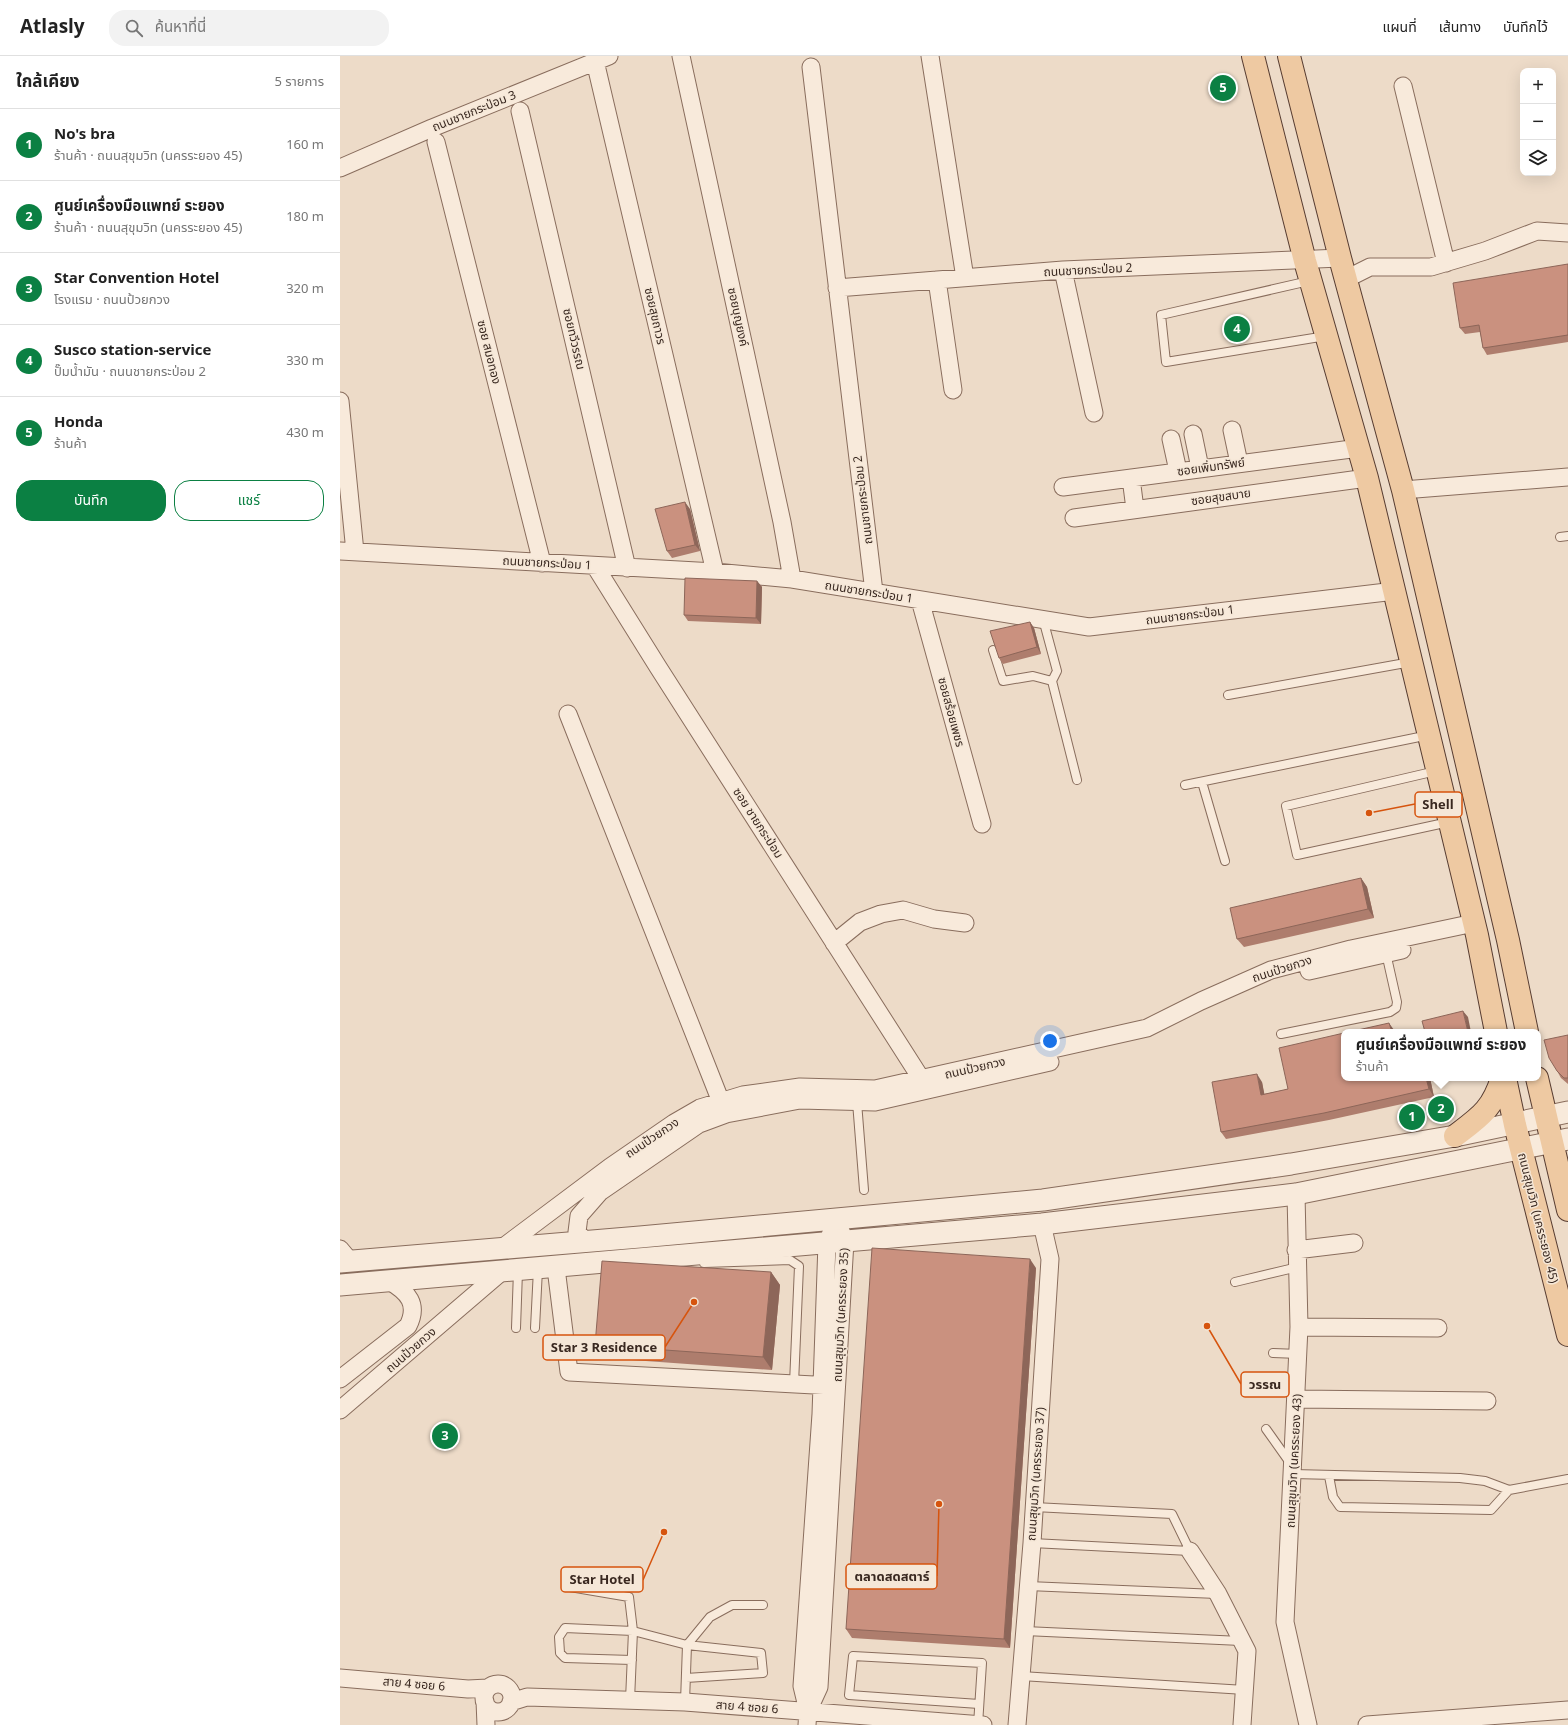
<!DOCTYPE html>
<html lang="th">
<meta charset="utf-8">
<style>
body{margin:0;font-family:Georgia,"Noto Sans Thai",serif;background:#f2f2f2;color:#222}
.controls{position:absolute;right:12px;top:12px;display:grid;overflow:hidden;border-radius:8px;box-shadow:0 4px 16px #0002}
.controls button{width:36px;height:36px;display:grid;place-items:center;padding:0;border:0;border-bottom:1px solid #e0e0e0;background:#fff;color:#222;font:20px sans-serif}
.you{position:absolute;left:710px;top:985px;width:14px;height:14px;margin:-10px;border:3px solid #fff;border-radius:50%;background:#1a73e8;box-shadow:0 0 0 6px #1a73e833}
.badge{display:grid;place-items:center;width:26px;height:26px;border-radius:50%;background:#0b8043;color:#fff;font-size:13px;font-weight:700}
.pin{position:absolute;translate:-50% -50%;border:2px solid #fff;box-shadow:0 1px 4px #0006}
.popup{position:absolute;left:1001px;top:973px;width:200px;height:52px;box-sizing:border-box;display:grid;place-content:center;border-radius:8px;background:#fff;filter:drop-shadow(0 1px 3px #0005);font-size:13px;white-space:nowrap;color:#767676}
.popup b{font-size:15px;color:#222}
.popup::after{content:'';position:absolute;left:50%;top:100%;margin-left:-8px;border:8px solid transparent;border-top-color:#fff}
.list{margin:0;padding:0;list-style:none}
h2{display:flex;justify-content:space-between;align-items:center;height:52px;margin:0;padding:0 16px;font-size:17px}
h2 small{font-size:13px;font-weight:400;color:#767676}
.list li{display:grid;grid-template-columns:26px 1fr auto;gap:12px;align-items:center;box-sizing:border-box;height:72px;padding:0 16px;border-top:1px solid #e0e0e0}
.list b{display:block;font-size:15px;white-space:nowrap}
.list p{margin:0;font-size:13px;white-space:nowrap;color:#767676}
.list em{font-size:13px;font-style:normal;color:#767676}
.actions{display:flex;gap:8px;padding:12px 16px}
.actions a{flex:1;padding:9px 0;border:1px solid #0b8043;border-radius:16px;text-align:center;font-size:14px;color:#0b8043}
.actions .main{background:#0b8043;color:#fff}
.icon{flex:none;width:22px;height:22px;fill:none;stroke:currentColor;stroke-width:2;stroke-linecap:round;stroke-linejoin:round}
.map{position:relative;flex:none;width:1228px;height:1669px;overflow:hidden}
header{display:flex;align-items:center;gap:24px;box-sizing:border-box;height:56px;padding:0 20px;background:#fff;border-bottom:1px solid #e0e0e0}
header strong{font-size:19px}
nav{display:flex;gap:22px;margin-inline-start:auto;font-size:14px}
.search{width:280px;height:36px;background:#f2f2f2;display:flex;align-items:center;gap:10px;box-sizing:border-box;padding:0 14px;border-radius:16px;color:#767676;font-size:15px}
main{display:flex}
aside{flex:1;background:#fff}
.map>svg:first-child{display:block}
</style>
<header>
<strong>Atlasly</strong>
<div class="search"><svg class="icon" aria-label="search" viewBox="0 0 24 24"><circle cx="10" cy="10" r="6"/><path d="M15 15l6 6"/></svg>ค้นหาที่นี่</div>
<nav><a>แผนที่</a><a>เส้นทาง</a><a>บันทึกไว้</a></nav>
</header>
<main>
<aside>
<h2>ใกล้เคียง<small>5 รายการ</small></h2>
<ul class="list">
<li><span class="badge">1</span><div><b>No's bra</b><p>ร้านค้า · ถนนสุขุมวิท (นครระยอง 45)</p></div><em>160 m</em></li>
<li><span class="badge">2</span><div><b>ศูนย์เครื่องมือแพทย์ ระยอง</b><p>ร้านค้า · ถนนสุขุมวิท (นครระยอง 45)</p></div><em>180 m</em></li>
<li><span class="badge">3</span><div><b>Star Convention Hotel</b><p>โรงแรม · ถนนป้วยกวง</p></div><em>320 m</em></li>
<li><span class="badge">4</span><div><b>Susco station-service</b><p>ปั๊มน้ำมัน · ถนนชายกระป่อม 2</p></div><em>330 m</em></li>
<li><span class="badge">5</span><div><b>Honda</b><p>ร้านค้า</p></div><em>430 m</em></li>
</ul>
<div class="actions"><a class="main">บันทึก</a><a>แชร์</a></div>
</aside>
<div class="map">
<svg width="1228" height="1669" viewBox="0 0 1228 1669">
<rect width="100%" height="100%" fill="#eddbc8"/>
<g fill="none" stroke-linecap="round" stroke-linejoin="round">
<g stroke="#896d5d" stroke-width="10">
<path id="service" d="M 969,225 L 821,259 L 826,306 L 986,280
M 1220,481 L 1228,480
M 703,563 L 717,615 L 712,625 L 737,724
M 653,594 L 663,625 L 693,620 L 712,625
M 888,639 L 1071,606
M 1096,715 L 946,750 L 957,799 L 1109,766
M 862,726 L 885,805
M 845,729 L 1089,679
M 941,978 L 1050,956 L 1056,952 L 1057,946 L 1046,897
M 517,1046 L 524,1134
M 364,1207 L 450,1204 L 459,1210 L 454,1328
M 895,1226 L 958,1211
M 176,1272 L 178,1215
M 195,1272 L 198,1213
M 933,1297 L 959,1298
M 926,1373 L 948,1404 L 953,1405
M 953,1418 L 1120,1422 L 1145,1425 L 1169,1434 L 1228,1423
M 989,1420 L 993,1441 L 1000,1451 L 1151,1454 L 1169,1434
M 692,1487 L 850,1495 L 832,1458 L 694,1451
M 231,1516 L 230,1531 L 289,1541 L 293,1575 L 225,1572 L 219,1581 L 220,1597 L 225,1602 L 292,1604
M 688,1530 L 877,1538
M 685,1575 L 901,1585
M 681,1620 L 905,1634
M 290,1644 L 293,1575 L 347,1589 L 421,1597 L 423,1617 L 346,1622
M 345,1646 L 347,1589 L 370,1561 L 392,1549 L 423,1549
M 638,1669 L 642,1607 L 513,1600 L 509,1639 L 639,1648"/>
</g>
<g stroke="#896d5d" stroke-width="19">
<path id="minor" d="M 341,0 L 442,466 L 452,523
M 590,0 L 625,222
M 255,5 L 375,516
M 471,11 L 534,536
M 1063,30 L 1106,207
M 180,55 L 287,512
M 96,86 L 202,507
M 0,112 L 92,72 L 269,0
M 723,214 L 754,357
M 1006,223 L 1030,211 L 1091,211 L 1145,195 L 1197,175 L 1228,177
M 597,224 L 613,334
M 497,232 L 723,214 L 1000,202
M 0,345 L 15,496
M 892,374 L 899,407
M 853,378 L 860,412
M 831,383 L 838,415
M 791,422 L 795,453
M 723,431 L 1019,392
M 1063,434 L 1228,421
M 734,462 L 1027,422
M 0,495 L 375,516 L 452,523 L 749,571 L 1055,535
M 255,510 L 318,611 L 582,1024
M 580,544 L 642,768
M 228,658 L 381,1046
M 494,887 L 520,866 L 541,858 L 563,854 L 594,863 L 625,867
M 969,915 L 1062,894
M 956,1138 L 959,1271 L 945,1566 L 968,1669
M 246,1186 L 237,1176 L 239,1160 L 260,1136 L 359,1068 L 386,1058 L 460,1044 L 535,1046 L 710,1006
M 162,1192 L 270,1111 L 334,1067 L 360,1052 L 403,1039 L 460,1031 L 535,1033 L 807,972 L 861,945 L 931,914 L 1011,893 L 1134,867
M 0,1193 L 10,1205
M 956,1194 L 1014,1187
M 216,1212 L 229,1316 L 493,1330
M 959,1271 L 1098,1272
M 0,1323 L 68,1270 C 79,1248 68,1236 49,1225
M 957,1343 L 1147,1345
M 0,1354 L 160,1217
M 850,1495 L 878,1538 L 907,1595 L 902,1669
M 0,1622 L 128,1633 L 148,1632
M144 1642a14 14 0 1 1 28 0a14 14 0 1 1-28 0Z
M 145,1645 L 146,1669
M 171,1646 L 187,1641 L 345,1646 L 643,1669
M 468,1655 L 479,1631 L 505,1185 L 500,1173
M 467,1669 L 468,1655 L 462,1630 L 481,1358 L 487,1187 L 496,1164
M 677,1669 L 692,1487 L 710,1203 L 702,1168
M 1027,1669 L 1228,1654"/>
</g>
<g stroke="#896d5d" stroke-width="23">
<path id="tertiary" d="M 0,1206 L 300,1181 L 703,1144 L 951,1108 L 1115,1080 L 1228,1056
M 0,1229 L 702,1168 L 956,1138 L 1228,1083"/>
</g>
<g stroke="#573c31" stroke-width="24">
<path id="primary" d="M 913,0 L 965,205 L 1027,422 L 1137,879 L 1156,976
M 949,0 L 1000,202 L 1063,434 L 1168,884 L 1187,976
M 1165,1022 L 1175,1069 L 1228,1279
M 1197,1022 L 1228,1154
M 1115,1080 C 1140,1061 1152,1054 1162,1022"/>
</g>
<use href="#service" stroke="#f8eadb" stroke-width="8"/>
<use href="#minor" stroke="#f8eadb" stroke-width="17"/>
<use href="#tertiary" stroke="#f8eadb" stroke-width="21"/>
<use href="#primary" stroke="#eec9a2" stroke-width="22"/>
</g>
<path fill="#ae7d6d" d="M 1228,208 L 1228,286 L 1147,299 L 1143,292 L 1140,276 L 1125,278 L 1120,272 Z
M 350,453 L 360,495 L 332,502 L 327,495 Z
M 417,525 L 422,531 L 421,568 L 348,565 L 344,559 Z
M 690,566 L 694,572 L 701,598 L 663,608 L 659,602 Z
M 1021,822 L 1027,831 L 1034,862 L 904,891 L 897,883 Z
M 1228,979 L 1228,1028 L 1221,1022 L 1217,1015 Z
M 1004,1022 L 1090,1022 L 1094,1041 L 989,1064 L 886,1083 L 881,1076 L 922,1026 L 924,1038 Z
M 696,1212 L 670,1592 L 512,1582 L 506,1573 Z
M 431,1216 L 440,1229 L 432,1314 L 264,1302 L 255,1289 Z"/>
<path fill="#8d6659" d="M 345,446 L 350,453 L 360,495 L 355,489 Z
M 417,525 L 422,531 L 421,568 L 416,562 Z
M 690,566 L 694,572 L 701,598 L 697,591 Z
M 1021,822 L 1027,831 L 1034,862 L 1028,853 Z
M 1123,955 L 1128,961 L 1131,976 L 1128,976 Z
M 1049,967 L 1054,974 L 1055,976 L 1052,976 Z
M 917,1018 L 922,1026 L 926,1046 L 921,1039 Z
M 1086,1022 L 1090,1022 L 1094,1041 L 1089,1033 Z
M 690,1203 L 696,1212 L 670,1592 L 664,1583 Z
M 431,1216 L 440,1229 L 432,1314 L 423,1301 Z"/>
<path fill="#ca917f" stroke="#8d6659" d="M 1228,208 L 1228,279 L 1143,292 L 1139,269 L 1120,272 L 1113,227 Z
M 345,446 L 355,489 L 327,495 L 315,453 Z
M 345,522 L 417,525 L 416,562 L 344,559 Z
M 690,566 L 697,591 L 659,602 L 650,575 Z
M 1021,822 L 1028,853 L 897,883 L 890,852 Z
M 1123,955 L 1128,976 L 1085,976 L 1082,965 Z
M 1049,967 L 1052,976 L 1009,976 Z
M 1004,977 L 1004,1022 L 1086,1022 L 1089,1033 L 984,1057 L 881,1076 L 872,1026 L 917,1018 L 921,1039 L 948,1033 L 939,992 Z
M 1228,979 L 1228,1022 L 1224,1022 L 1217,1015 L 1209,1002 L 1204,984 Z
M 532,1192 L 690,1203 L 664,1583 L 506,1573 Z
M 262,1205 L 431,1216 L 423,1301 L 255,1289 Z"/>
<g text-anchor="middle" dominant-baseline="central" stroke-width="3" stroke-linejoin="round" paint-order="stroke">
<g font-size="12" fill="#392820" stroke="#f5e7d7">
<text transform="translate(134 55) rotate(-22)">ถนนชายกระป่อม 3</text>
<text transform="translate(748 214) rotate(-3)">ถนนชายกระป่อม 2</text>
<text transform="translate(315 260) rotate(77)">ซอยสุขถาวร</text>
<text transform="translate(398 261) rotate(78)">ซอยบุญยงค์</text>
<text transform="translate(234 283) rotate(77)">ซอยทวีวรรณ</text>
<text transform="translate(149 296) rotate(76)">ซอย สมอทอง</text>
<text transform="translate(871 411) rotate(-8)">ซอยเพิ่มทรัพย์</text>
<text transform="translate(881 441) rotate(-8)">ซอยสุขสบาย</text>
<text transform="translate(523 444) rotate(-97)">ถนนชายกระป่อม 2</text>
<text transform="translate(207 507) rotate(3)">ถนนชายกระป่อม 1</text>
<text transform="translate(529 536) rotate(9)">ถนนชายกระป่อม 1</text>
<text transform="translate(850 559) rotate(-7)">ถนนชายกระป่อม 1</text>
<text transform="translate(611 656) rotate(75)">ซอยสร้อยเพชร</text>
<text transform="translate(418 767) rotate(57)">ซอย ชายกระป่อม</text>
<text transform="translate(942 913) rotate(-18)">ถนนป้วยกวง</text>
<text transform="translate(635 1012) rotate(-13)">ถนนป้วยกวง</text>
<text transform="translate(312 1082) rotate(-34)">ถนนป้วยกวง</text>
<text transform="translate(1198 1162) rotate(76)">ถนนสุขุมวิท (นครระยอง 45)</text>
<text transform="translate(501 1259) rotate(-87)">ถนนสุขุมวิท (นครระยอง 35)</text>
<text transform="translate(71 1294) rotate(-41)">ถนนป้วยกวง</text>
<text transform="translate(954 1405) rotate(-87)">ถนนสุขุมวิท (นครระยอง 43)</text>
<text transform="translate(696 1418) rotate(-86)">ถนนสุขุมวิท (นครระยอง 37)</text>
<text transform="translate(74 1628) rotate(5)">สาย 4 ซอย 6</text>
<text transform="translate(407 1651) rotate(4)">สาย 4 ซอย 6</text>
</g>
</g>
<path fill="none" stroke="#d6540e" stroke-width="1.5" d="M1029 757L1075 748M354 1246L325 1291M867 1270L901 1328M599 1448L597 1520M324 1476L303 1524"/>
<g fill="#d6540e" stroke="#f5e7d7" stroke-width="1.5">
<circle cx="1029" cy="757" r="4"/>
<circle cx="354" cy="1246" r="4"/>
<circle cx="867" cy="1270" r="4"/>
<circle cx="599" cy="1448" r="4"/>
<circle cx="324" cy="1476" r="4"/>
</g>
<g fill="#f5e7d7" stroke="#d6540e" stroke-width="1.5">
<rect x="1075" y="736" width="47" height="25" rx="4"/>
<rect x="203" y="1279" width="122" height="25" rx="4"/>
<rect x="901" y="1316" width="48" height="25" rx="4"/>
<rect x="506" y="1508" width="91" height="25" rx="4"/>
<rect x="221" y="1511" width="82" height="25" rx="4"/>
</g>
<g font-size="13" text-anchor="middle" font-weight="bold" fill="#392820">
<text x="1098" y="753">Shell</text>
<text x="264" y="1296">Star 3 Residence</text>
<text x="925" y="1333">วรรณ</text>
<text x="552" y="1525">ตลาดสดสตาร์</text>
<text x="262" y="1528">Star Hotel</text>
</g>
</svg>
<div class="controls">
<button>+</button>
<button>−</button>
<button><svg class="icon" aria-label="layers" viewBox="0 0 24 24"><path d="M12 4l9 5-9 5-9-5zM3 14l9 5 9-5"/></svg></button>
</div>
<div class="you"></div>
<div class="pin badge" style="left:1072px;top:1061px">1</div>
<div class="pin badge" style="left:1101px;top:1053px">2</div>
<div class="popup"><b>ศูนย์เครื่องมือแพทย์ ระยอง</b>ร้านค้า</div>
<div class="pin badge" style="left:105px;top:1380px">3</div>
<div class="pin badge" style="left:897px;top:273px">4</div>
<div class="pin badge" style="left:883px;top:32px">5</div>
</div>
</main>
